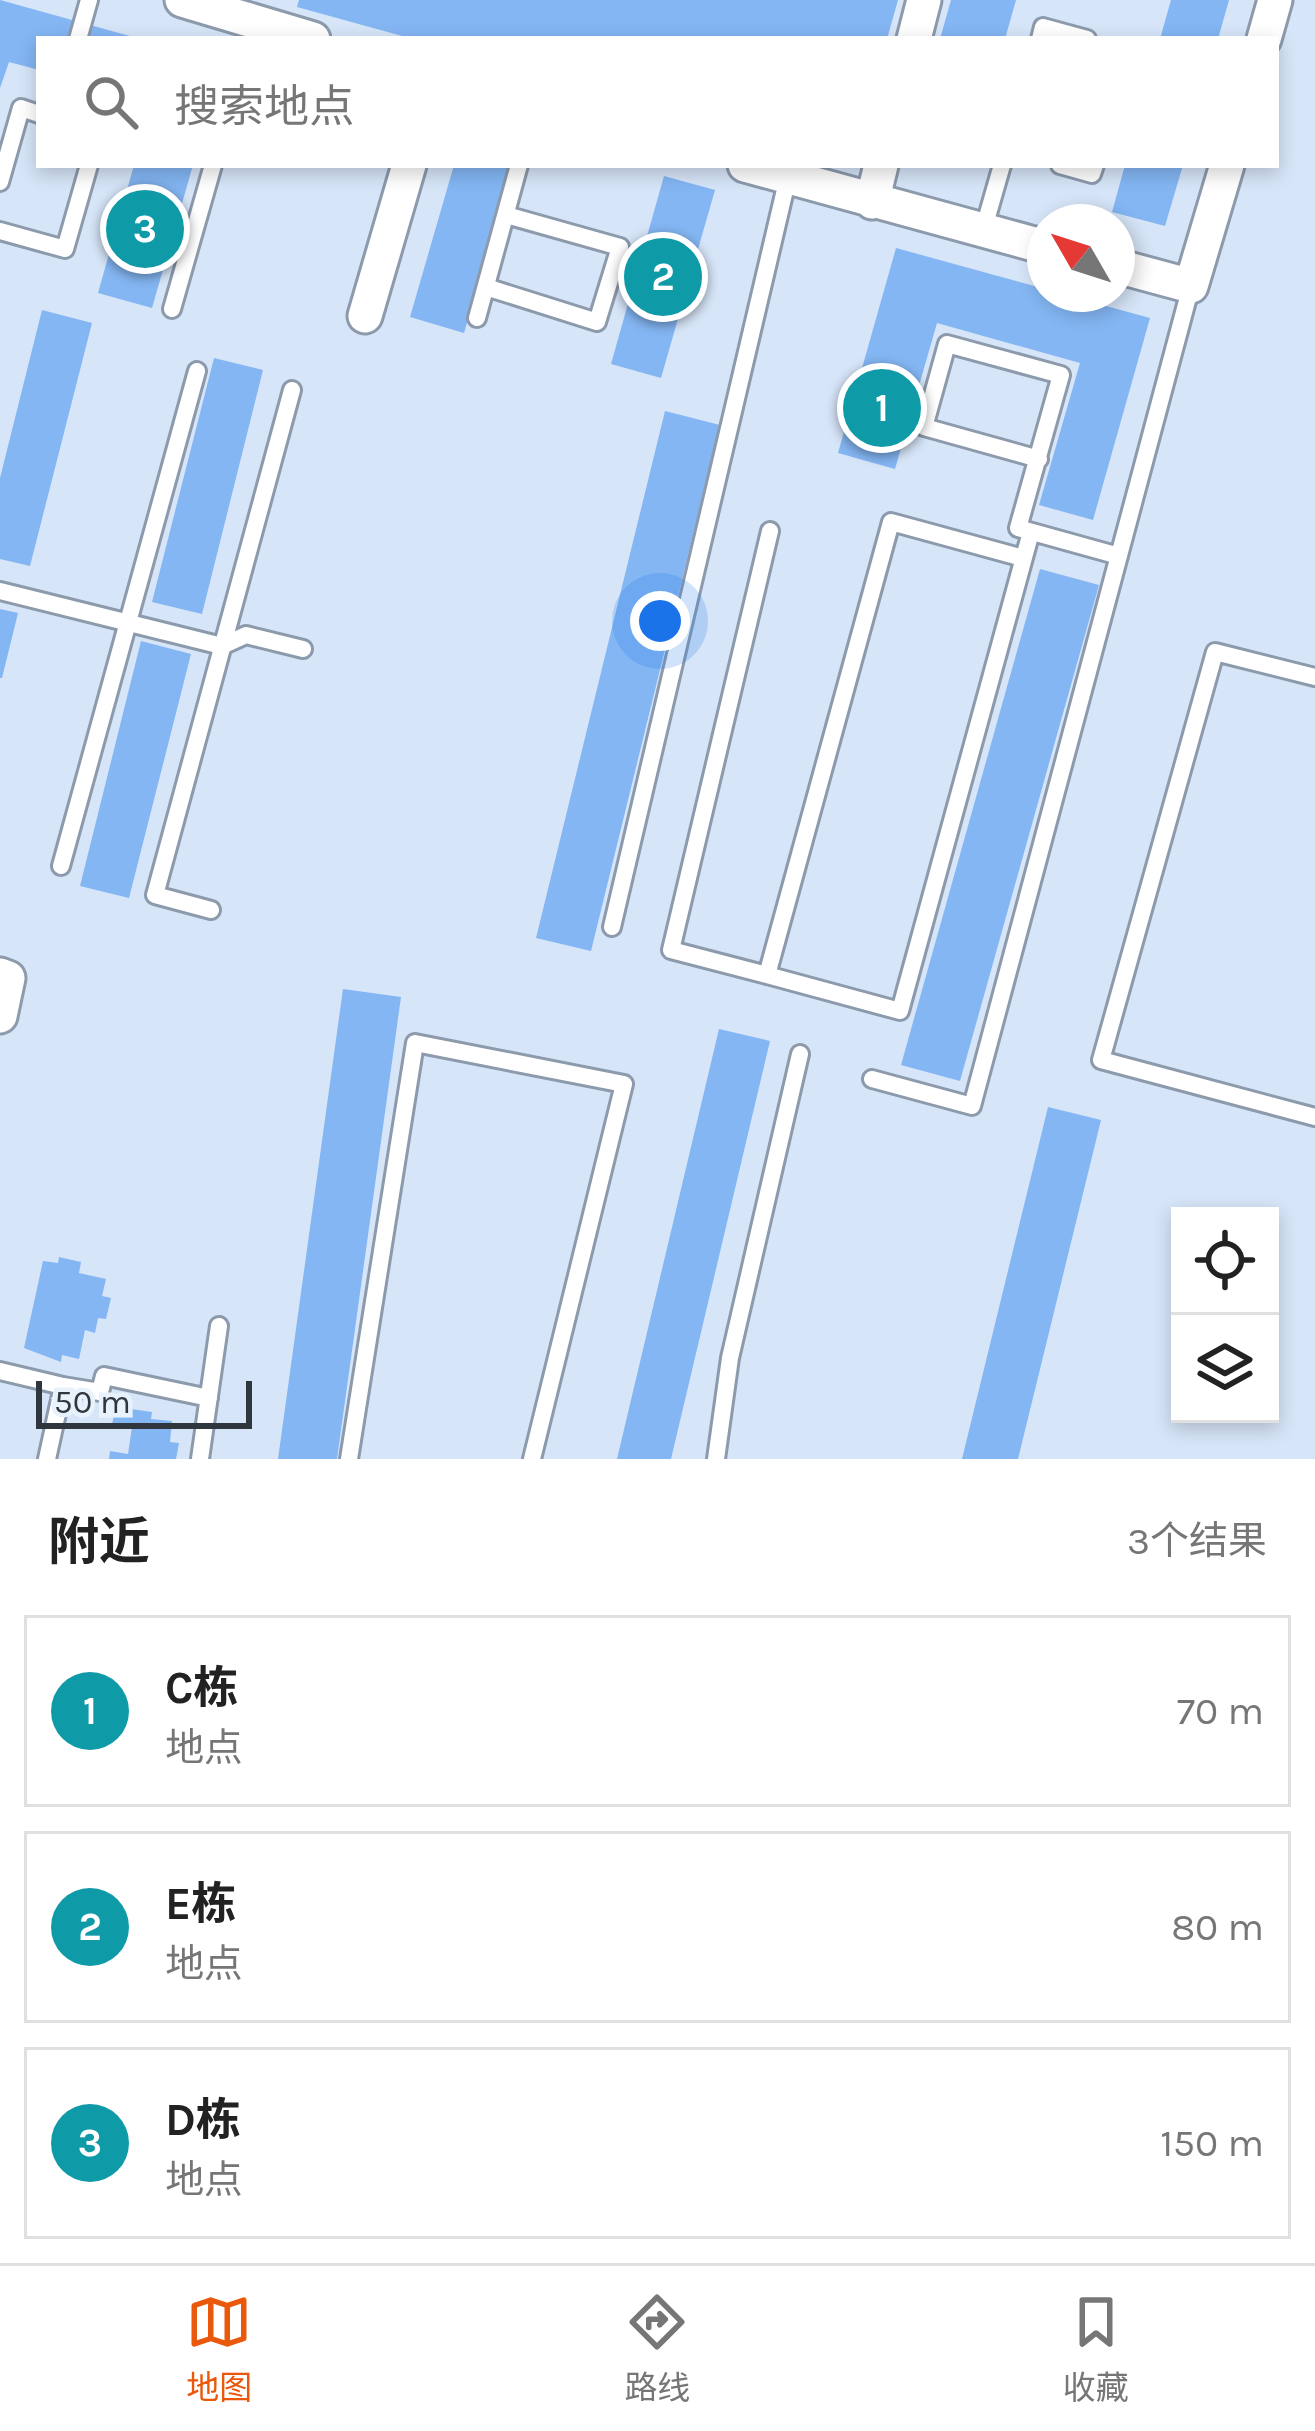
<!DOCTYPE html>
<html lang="zh">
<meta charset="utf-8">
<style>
body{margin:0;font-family:Karla,"Noto Sans SC",sans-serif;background:#f6f6f6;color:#222}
.controls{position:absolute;right:36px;bottom:36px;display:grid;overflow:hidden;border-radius:0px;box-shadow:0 6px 18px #0003}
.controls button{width:108px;height:108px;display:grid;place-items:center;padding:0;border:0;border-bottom:3px solid #e0e0e0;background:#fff;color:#222;font:60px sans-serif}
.compass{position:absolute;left:1027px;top:204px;width:108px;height:108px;border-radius:50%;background:#fff;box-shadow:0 6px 18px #0003;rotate:309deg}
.scale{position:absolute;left:36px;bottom:30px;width:216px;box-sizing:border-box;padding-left:12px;border:6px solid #30363d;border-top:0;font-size:33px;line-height:42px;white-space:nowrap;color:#30363d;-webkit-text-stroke:9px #e8f2fd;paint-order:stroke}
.you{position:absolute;left:660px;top:621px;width:42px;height:42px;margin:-30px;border:9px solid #fff;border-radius:50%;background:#1a73e8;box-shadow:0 0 0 18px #1a73e833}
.badge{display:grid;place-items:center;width:78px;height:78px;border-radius:50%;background:#ea580c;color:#fff;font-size:39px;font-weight:700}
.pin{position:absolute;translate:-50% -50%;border:6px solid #fff;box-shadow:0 3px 12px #0006}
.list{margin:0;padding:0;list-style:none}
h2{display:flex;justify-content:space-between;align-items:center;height:156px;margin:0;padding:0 48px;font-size:51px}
h2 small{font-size:39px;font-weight:400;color:#767676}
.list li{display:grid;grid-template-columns:78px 1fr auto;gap:36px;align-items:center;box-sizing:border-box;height:192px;margin:0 24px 24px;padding:0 24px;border:3px solid #e0e0e0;border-radius:0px}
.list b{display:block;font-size:45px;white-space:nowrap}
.list p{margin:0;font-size:39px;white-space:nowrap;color:#767676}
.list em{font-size:39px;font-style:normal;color:#767676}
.icon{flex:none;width:66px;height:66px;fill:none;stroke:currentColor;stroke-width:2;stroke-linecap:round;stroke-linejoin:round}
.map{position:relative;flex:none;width:1315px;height:1459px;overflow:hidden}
.search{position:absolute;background:#fff;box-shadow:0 6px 18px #0003;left:36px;right:36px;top:36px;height:132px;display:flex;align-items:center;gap:30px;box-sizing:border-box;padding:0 42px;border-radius:0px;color:#767676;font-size:45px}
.sheet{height:804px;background:#fff}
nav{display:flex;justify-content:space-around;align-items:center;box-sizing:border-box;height:168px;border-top:3px solid #e0e0e0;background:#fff;font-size:33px;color:#767676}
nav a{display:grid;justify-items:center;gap:6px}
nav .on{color:#ea580c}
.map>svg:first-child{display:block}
</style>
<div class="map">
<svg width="1315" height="1459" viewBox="0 0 1315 1459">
<rect width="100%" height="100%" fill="#d6e5f8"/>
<path fill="#84b6f3" d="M 0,0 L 137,38 L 137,39 L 39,39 L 39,70 L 9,62 L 0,88 Z
M 299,0 L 898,0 L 887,39 L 413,39 L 297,7 Z
M 951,0 L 1016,0 L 1005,39 L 940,39 Z
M 1171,0 L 1229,0 L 1218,39 L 1160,39 Z
M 134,165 L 193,165 L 152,308 L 98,293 Z
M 454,165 L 513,165 L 464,333 L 410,317 Z
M 1125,165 L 1183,165 L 1165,226 L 1112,212 Z
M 664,176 L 715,190 L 661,378 L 611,364 Z
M 896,248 L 1045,289 L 1045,294 L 1062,294 L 1150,318 L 1093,520 L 1039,505 L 1080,363 L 937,323 L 895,469 L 838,453 Z
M 42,310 L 92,323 L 30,566 L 0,559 L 0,478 Z
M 214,358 L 263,370 L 202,614 L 152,602 Z
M 665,411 L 720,425 L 591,951 L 536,938 Z
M 1040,569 L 1099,585 L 960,1081 L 901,1065 Z
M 0,609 L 18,613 L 2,678 L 0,678 Z
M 141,641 L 191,654 L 129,898 L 80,886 Z
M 343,989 L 401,997 L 337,1459 L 278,1459 Z
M 719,1029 L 770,1041 L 671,1459 L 617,1459 Z
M 1048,1107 L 1101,1120 L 1018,1459 L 962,1459 Z
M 59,1257 L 81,1262 L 79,1273 L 106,1279 L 102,1296 L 111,1298 L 106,1319 L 98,1318 L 95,1333 L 85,1330 L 79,1359 L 62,1355 L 61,1362 L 24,1348 L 43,1261 L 58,1263 Z
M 124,1408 L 152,1412 L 151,1419 L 172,1421 L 170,1442 L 179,1443 L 176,1459 L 109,1459 L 110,1451 L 128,1454 L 132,1427 L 112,1425 L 114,1414 L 123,1416 Z"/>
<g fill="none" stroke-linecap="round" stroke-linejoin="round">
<g stroke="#8c9aac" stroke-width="22">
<path id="service" d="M 78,39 L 89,0
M 1040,39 L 1043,27 L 1087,39
M 1060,165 L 1092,174 L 1095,165
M 0,182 L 21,108 L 39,114
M 0,231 L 65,249 L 89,165
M 983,231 L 1002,165
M 486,287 L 597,322 L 620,247 L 506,215
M 172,309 L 213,165
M 477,318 L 519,165
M 1039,459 L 924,427 L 947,344 L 1061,375 L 1018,528 L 1119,556
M 1023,558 L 891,522 L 767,975 L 900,1011 L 1031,532
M 0,591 L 222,646 L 246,635 L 303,649
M 1315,677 L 1215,652 L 1101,1060 L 1315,1117
M 61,866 L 197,371
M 211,910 L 155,895 L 292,390
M 612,927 L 788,177
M 767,975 L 671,950 L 770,531
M 872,1079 L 972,1106 L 1191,286
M 0,1371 L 63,1386 L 47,1459
M 63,1386 L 100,1392 L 104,1376 L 209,1398
M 200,1459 L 219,1326
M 349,1459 L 415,1043 L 624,1084 L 532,1459
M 716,1459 L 730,1358 L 800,1054"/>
</g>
<g stroke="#8c9aac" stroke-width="39">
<path id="minor" d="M 182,0 L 313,39
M 914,39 L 924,0
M 1264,39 L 1275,0
M 745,165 L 1045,247
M 872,202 L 881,165
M 1117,266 L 1191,286 L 1227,165
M 365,316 L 409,165
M 0,975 L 8,978 L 0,1016"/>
</g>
<use href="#service" stroke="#fff" stroke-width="16"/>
<use href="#minor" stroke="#fff" stroke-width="33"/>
</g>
</svg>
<div class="controls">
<button><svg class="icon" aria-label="locate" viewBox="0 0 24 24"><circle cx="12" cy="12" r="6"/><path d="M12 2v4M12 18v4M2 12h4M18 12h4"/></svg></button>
<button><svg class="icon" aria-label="layers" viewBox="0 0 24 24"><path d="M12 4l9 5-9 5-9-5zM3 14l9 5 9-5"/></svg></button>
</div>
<svg class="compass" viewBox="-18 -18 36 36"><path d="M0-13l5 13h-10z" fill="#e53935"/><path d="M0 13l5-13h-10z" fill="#767676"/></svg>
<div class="scale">50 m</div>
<div class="you"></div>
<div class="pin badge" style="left:882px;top:408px;background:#0f9aa8">1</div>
<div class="pin badge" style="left:663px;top:277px;background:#0f9aa8">2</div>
<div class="pin badge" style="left:145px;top:229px;background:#0f9aa8">3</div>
<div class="search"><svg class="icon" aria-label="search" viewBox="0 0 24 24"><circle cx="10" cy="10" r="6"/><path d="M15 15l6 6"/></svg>搜索地点</div>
</div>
<section class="sheet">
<h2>附近<small>3个结果</small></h2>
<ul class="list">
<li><span class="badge" style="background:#0f9aa8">1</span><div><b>C栋</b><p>地点</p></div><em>70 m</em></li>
<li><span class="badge" style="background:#0f9aa8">2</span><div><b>E栋</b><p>地点</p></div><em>80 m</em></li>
<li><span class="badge" style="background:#0f9aa8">3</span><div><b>D栋</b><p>地点</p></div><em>150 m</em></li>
</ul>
</section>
<nav>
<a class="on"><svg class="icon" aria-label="map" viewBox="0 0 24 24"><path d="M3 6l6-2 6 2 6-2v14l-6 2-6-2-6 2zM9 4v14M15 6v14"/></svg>地图</a>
<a><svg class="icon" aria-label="directions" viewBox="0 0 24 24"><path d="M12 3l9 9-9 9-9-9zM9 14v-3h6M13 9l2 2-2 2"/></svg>路线</a>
<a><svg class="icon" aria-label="saved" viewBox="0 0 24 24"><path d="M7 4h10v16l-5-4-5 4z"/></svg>收藏</a>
</nav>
